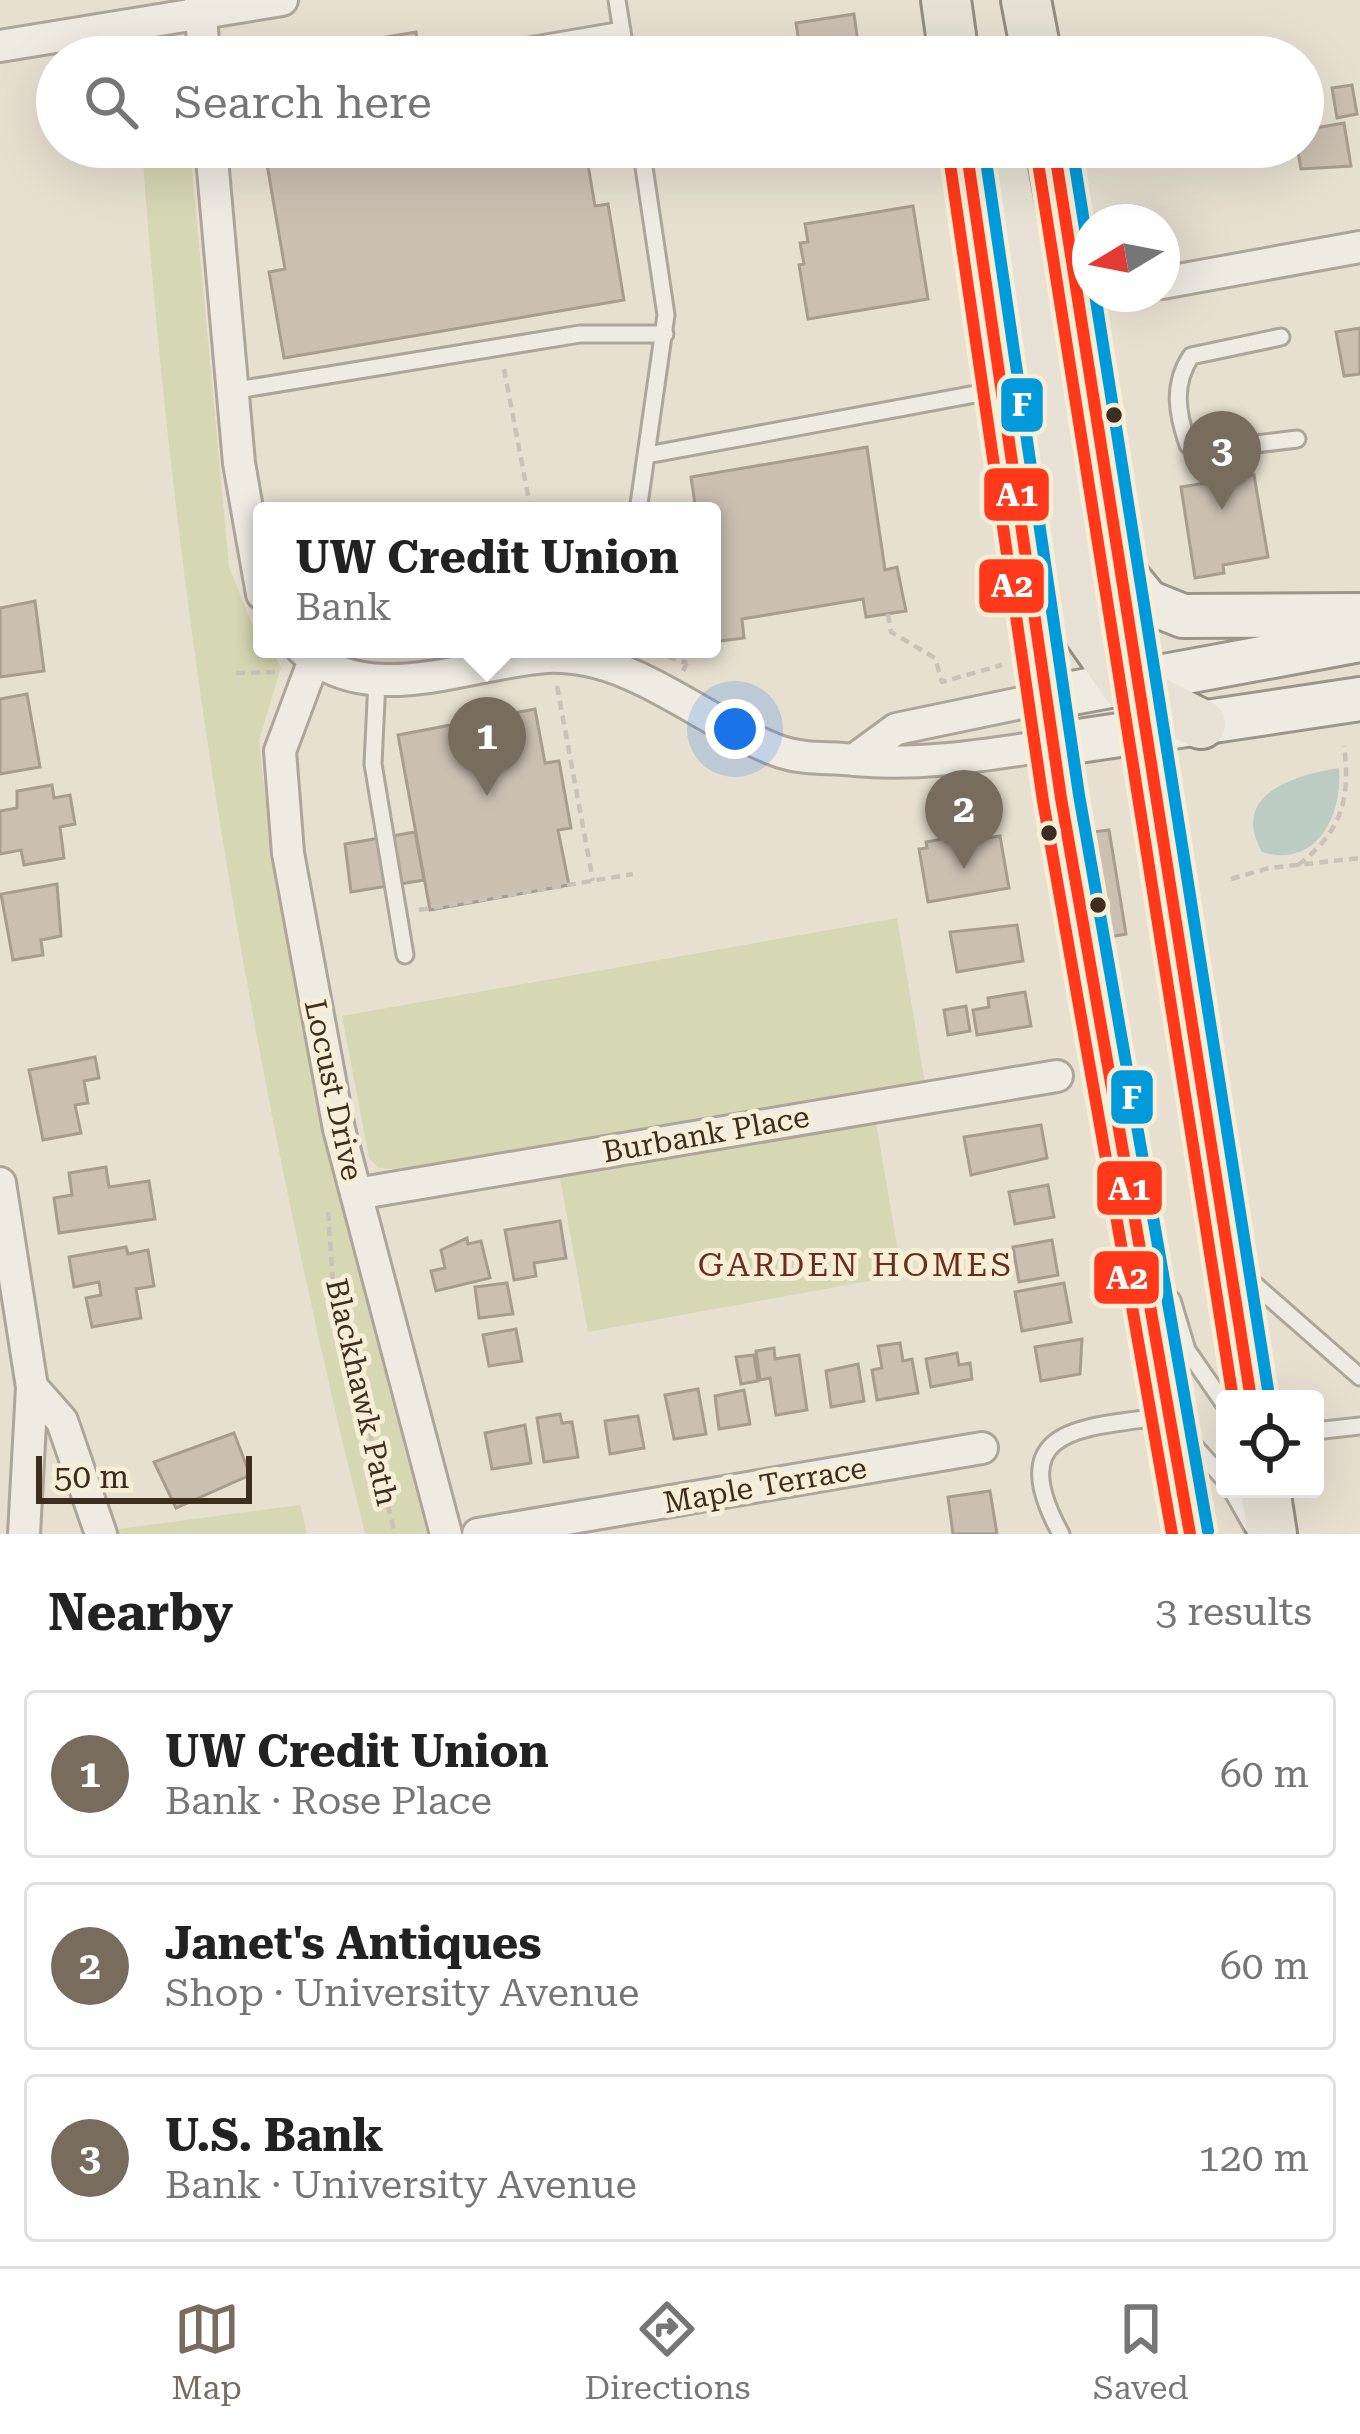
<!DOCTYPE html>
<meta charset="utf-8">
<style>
body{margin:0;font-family:"Roboto Serif",serif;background:#f2f2f2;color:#222}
.controls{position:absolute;right:36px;bottom:36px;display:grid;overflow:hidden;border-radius:12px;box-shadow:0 12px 48px #0002}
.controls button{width:108px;height:108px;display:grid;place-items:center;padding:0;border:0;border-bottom:3px solid #e0e0e0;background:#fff;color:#222;font:60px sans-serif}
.compass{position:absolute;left:1072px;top:204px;width:108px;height:108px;border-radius:50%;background:#fff;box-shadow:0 12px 48px #0002;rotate:260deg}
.scale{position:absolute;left:36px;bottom:30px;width:216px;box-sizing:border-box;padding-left:12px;border:6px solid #3d2e20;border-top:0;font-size:33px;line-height:42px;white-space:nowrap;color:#3d2e20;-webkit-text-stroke:9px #f7eed8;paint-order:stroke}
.you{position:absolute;left:735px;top:729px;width:42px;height:42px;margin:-30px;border:9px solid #fff;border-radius:50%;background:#1a73e8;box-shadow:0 0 0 18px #1a73e833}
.badge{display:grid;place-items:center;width:78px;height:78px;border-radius:50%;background:#786c5e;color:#fff;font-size:39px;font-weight:700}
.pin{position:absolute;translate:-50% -99px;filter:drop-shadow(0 3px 6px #0008)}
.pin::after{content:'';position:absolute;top:63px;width:42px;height:36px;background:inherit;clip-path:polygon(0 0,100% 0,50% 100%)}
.popup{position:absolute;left:253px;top:502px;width:468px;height:156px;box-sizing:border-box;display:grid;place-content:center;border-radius:12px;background:#fff;filter:drop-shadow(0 3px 9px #0005);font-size:39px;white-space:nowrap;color:#767676}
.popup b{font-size:45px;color:#222}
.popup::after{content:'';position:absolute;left:50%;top:100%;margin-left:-24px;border:24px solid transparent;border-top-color:#fff}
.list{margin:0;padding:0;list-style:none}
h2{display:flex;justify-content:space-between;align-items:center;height:156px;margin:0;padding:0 48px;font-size:51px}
h2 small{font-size:39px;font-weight:400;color:#767676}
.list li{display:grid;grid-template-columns:78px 1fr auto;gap:36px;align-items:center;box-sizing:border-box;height:168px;margin:0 24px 24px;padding:0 24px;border:3px solid #e0e0e0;border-radius:12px}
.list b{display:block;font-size:45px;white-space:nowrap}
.list p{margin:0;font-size:39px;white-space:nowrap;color:#767676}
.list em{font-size:39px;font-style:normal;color:#767676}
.icon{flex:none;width:66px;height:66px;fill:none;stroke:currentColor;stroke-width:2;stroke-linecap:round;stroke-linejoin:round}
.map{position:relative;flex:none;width:1360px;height:1534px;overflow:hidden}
.search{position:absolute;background:#fff;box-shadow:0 12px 48px #0002;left:36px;right:36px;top:36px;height:132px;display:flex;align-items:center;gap:30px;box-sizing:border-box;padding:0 42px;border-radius:66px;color:#767676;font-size:45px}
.sheet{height:732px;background:#fff}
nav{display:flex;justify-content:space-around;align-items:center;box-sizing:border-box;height:168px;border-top:3px solid #e0e0e0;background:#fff;font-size:33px;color:#767676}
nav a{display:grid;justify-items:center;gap:6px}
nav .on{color:#786c5e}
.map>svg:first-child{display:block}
</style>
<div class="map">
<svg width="1360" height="1534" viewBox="0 0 1360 1534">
<rect width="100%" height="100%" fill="#e7e0d1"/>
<path fill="#d6d7b3" d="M 142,147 L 190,147 L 229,567 L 262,649 L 271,649 L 281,667 L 259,741 L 271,850 L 322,1131 L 427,1534 L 365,1534 C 252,1078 175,615 142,147 Z
M 897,918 L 925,1083 L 871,1093 L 902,1275 L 588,1332 L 554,1145 L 402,1170 L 378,1168 L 369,1158 L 342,1016 Z
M 300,1505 L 307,1534 L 112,1534 L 111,1530 Z"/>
<path fill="#bcccc2" d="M 1339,768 C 1343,816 1316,869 1262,852 C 1229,794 1295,775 1339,768 Z"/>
<path fill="#cbbfb2" stroke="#a89c90" stroke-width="3" d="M 854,14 L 860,57 L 782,57 L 781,52 L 800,49 L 796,23 Z
M 416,32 L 420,57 L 360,57 L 357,42 Z
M 1352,85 L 1357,114 L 1337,118 L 1332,88 Z
M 1344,123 L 1351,166 L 1301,169 L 1297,147 L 1303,147 L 1303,130 Z
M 264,147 L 585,147 L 595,206 L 608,204 L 624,300 L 284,358 L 269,272 L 285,269 Z
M 913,206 L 928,299 L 808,319 L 799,265 L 804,264 L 800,243 L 808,242 L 805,224 Z
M 1360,328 L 1360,374 L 1344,376 L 1336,332 Z
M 867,447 L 885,570 L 897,567 L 906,611 L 866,617 L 863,599 L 742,619 L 744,638 L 712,642 L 712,511 L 696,511 L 691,477 Z
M 1254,475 L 1268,557 L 1223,565 L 1224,573 L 1195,578 L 1181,487 Z
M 35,601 L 44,671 L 0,677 L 0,608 Z
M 27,694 L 40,767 L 0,774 L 0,699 Z
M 535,709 L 545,763 L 559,761 L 571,828 L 558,830 L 569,885 L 430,910 L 398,735 Z
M 52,785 L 54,798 L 70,795 L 75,824 L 60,827 L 64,858 L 24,865 L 21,850 L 0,854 L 0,811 L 17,808 L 17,791 Z
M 1109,830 L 1126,934 L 1110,937 L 1093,832 Z
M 987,831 L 988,838 L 1000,836 L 1009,888 L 928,902 L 919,849 L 927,848 L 926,842 Z
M 415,832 L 424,880 L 351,892 L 345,844 Z
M 57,884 L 61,936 L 41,940 L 43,955 L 13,960 L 1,894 Z
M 1017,925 L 1023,961 L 957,972 L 950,932 Z
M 1025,992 L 1031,1026 L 977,1035 L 973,1010 L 989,1007 L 988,998 Z
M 966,1006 L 970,1031 L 948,1035 L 944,1010 Z
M 95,1057 L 99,1078 L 84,1081 L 88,1103 L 75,1105 L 81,1133 L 43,1140 L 29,1070 Z
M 1041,1125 L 1047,1158 L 971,1175 L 964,1137 Z
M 106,1167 L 109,1187 L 149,1181 L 155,1219 L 59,1233 L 54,1198 L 72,1195 L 69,1173 Z
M 1048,1185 L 1054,1217 L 1015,1224 L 1009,1192 Z
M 560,1221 L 566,1258 L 534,1263 L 536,1276 L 514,1280 L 505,1230 Z
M 467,1238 L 468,1244 L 481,1241 L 490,1278 L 436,1291 L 431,1271 L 445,1268 L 441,1250 Z
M 1052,1240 L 1058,1275 L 1019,1282 L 1013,1247 Z
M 126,1247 L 128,1254 L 148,1250 L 154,1286 L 136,1289 L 141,1318 L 92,1327 L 86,1298 L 101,1295 L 99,1282 L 74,1287 L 69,1257 Z
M 507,1283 L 513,1314 L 479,1318 L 475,1287 Z
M 1064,1283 L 1071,1322 L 1022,1331 L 1015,1292 Z
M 516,1329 L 522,1361 L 489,1366 L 483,1335 Z
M 1082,1339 L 1080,1374 L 1041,1381 L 1035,1347 Z
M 900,1343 L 903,1361 L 912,1359 L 918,1393 L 877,1400 L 872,1370 L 882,1368 L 878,1346 Z
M 774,1348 L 775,1359 L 799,1355 L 807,1410 L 776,1415 L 770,1378 L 760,1380 L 756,1351 Z
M 957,1353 L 959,1365 L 970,1363 L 972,1379 L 931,1387 L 926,1359 Z
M 754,1355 L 758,1381 L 741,1384 L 736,1357 Z
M 858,1364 L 864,1401 L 831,1407 L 826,1371 Z
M 698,1389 L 706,1434 L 674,1439 L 665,1395 Z
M 744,1390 L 750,1424 L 719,1429 L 715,1396 Z
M 560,1414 L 562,1423 L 572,1422 L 578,1457 L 544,1462 L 537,1418 Z
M 638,1416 L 644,1448 L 610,1454 L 605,1421 Z
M 525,1425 L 531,1463 L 492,1469 L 485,1433 Z
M 234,1433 L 250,1475 L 176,1508 L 154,1462 Z
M 990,1491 L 997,1534 L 953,1534 L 948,1497 Z"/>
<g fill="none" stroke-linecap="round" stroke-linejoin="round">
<g stroke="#ada599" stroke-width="21">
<path id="service" d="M 617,0 L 626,57
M 466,57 L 622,30
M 1281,337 L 1191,356 C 1172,385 1177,413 1188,445 L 1199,451 L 1297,439
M 231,391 L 580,334 L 665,334
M 647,455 L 997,390
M 638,511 L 666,315 L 641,147
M 377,680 L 373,764 L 405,955
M 1245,1276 L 1360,1377
M 1172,1300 L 1187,1350 L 1225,1405
M 1315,1431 L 1360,1426
M 1187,1438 L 1225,1480
M 1231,1489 L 1252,1526
M 1061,1534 C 1001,1425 1085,1428 1166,1416"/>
</g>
<g stroke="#ada599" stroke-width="36">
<path id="minor" d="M 200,0 L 204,57
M 0,46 L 282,0
M 211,147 L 239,463 L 262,594
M 1162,283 L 1360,247
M 302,649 C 369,711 469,662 547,657 C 634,653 703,724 781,752 C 806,760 829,757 854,760 C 921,766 985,755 1052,745
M 314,660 L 280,751 L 288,853 L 339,1129 L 446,1534
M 855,759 L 896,729 L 1045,698
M 0,1183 L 32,1387 L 24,1534
M 356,1194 L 1057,1076
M 32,1387 L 62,1421 L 101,1534
M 478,1534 L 982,1448"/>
</g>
<g stroke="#9c958a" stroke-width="48">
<path id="secondary" d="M 1125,574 L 1148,602 L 1183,616 L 1360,615
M 1045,698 L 1360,640
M 1052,745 L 1360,699"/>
</g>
<g stroke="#928b80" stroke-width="54">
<path id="primary" d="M 946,0 L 954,57
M 1026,0 L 1037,57
M 966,147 L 1061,798 L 1190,1534
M 999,147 L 1088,632 L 1126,686 L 1201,724
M 1054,147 L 1251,1399
M 1265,1489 L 1272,1534"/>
</g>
<path stroke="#c8c2b9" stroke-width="4.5" stroke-dasharray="9 6" stroke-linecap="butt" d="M 504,369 L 531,511
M 888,614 L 891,632 L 935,658 L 942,682 L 1002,665
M 653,652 L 687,663
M 683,671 L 693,649
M 236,673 L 276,672
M 557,686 L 593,881
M 1298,865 C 1341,832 1351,800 1344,746
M 1231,879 L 1269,868 L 1360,858
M 419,910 L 633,874
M 328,1212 L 333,1283 L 395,1534"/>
<use href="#service" stroke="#efebe3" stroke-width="15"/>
<use href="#minor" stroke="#efebe3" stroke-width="30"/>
<use href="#secondary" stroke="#efebe3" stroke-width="42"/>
<use href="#primary" stroke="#e6e1d4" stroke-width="48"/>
<g stroke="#f7eed8" stroke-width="21">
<path id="bus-1" d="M 966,147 L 1061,798 L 1190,1534
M 1054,147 L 1251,1399"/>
</g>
<g stroke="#f7eed8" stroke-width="21">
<path id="bus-2" d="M 948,150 L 1043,801 L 1172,1534
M 1036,150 L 1233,1399"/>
</g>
<g stroke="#f7eed8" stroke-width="21">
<path id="bus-3" d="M 984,147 L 1079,795 L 1208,1531
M 1072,147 L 1090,260
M 1095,294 L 1269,1396"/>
</g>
<use href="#bus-1" stroke="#ff391a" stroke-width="12"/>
<use href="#bus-2" stroke="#ff391a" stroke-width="12"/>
<use href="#bus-3" stroke="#009ada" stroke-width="12"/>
</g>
<g fill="#3d2e20" stroke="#f7eed8" stroke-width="4.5">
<circle cx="1114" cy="415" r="10"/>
<circle cx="1049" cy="833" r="10"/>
<circle cx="1098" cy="905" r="10"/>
</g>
<g text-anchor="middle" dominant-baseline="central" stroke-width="10" stroke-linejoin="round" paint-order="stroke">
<g font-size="30" fill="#3d2e20" stroke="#f7eed8">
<text transform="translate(334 1090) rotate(78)">Locust Drive</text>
<text transform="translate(706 1134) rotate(-10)">Burbank Place</text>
<text transform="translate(362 1392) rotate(77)">Blackhawk Path</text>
<text transform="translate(765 1485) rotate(-10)">Maple Terrace</text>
</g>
<g font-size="33" letter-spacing="3" fill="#6b2e1e" stroke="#f7eed8">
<text x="856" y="1264">GARDEN HOMES</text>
</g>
</g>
<g stroke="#f7eed8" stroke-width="4.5">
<rect x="999" y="376" width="46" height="58" rx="12" fill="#009ada"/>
<rect x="982" y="466" width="69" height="57" rx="12" fill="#ff391a"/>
<rect x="977" y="557" width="69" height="58" rx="12" fill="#ff391a"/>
<rect x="1109" y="1068" width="46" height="58" rx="12" fill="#009ada"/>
<rect x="1095" y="1159" width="69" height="58" rx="12" fill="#ff391a"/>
<rect x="1092" y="1249" width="69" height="57" rx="12" fill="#ff391a"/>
</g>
<g font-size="33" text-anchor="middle" font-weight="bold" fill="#fff">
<text x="1022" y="416">F</text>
<text x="1017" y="506">A1</text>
<text x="1012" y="597">A2</text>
<text x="1132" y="1109">F</text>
<text x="1129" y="1200">A1</text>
<text x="1127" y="1289">A2</text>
</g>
</svg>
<div class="controls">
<button><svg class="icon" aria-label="locate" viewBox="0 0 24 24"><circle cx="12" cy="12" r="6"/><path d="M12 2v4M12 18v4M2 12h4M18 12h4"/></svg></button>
</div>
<svg class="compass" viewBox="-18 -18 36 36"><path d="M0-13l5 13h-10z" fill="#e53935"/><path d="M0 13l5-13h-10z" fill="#767676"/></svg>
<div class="scale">50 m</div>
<div class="you"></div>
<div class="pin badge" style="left:487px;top:796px">1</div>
<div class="popup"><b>UW Credit Union</b>Bank</div>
<div class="pin badge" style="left:964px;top:869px">2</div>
<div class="pin badge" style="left:1222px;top:510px">3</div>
<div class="search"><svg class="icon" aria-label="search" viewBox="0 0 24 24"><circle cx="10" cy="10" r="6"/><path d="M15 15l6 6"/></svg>Search here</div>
</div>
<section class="sheet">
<h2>Nearby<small>3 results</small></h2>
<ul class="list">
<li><span class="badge">1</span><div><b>UW Credit Union</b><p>Bank · Rose Place</p></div><em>60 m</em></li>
<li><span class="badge">2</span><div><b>Janet's Antiques</b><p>Shop · University Avenue</p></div><em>60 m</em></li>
<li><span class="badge">3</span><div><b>U.S. Bank</b><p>Bank · University Avenue</p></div><em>120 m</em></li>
</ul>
</section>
<nav>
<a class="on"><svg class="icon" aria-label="map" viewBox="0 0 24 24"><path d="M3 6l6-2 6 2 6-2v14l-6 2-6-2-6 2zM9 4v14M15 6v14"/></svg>Map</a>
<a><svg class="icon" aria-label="directions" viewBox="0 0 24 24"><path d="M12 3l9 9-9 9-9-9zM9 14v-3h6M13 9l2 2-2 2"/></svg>Directions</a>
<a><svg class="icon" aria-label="saved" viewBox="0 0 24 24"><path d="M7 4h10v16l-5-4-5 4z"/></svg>Saved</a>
</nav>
